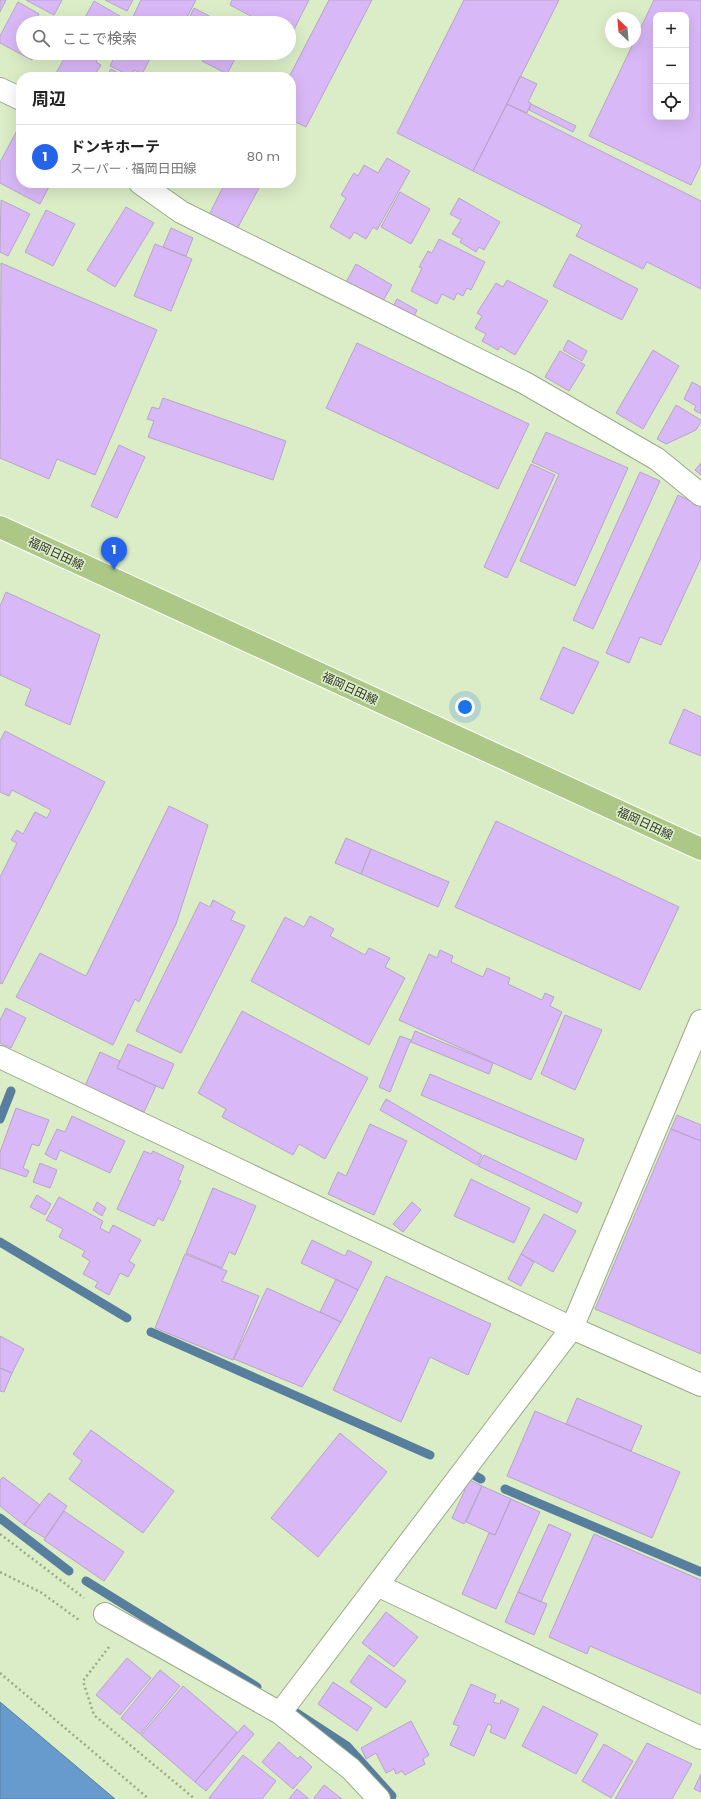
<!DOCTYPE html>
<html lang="ja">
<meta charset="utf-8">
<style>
body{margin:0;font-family:Poppins,"Noto Sans JP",sans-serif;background:#f2f2f2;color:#222}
.controls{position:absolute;right:12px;top:12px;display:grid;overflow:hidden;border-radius:8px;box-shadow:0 4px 16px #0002}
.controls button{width:36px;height:36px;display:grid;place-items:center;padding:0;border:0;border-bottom:1px solid #e0e0e0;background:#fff;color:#222;font:20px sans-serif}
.compass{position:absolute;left:605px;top:12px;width:36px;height:36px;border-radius:50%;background:#fff;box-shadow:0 4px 16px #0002;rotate:334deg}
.you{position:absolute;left:465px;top:707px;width:14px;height:14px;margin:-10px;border:3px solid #fff;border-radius:50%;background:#1a73e8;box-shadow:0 0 0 6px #1a73e833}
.badge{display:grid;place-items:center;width:26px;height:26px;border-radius:50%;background:#2563eb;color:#fff;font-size:13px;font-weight:700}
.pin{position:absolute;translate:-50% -33px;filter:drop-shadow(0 1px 2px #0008)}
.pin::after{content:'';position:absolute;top:21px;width:14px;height:12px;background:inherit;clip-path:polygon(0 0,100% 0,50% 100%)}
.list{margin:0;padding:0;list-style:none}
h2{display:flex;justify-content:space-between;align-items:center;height:52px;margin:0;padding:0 16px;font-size:17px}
h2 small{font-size:13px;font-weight:400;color:#767676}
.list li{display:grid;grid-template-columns:26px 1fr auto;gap:12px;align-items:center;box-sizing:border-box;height:64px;padding:0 16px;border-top:1px solid #e0e0e0}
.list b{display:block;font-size:15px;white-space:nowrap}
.list p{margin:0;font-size:13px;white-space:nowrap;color:#767676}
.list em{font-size:13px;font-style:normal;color:#767676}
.icon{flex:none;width:22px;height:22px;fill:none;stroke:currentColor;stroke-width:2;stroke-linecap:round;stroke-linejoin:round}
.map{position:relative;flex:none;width:701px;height:1799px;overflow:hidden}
.search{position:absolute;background:#fff;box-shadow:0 4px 16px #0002;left:16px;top:16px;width:280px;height:44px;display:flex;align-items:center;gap:10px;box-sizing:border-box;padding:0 14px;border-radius:22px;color:#767676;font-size:15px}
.panel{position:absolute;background:#fff;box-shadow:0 4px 16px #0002;left:16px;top:72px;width:280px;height:116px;border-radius:16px}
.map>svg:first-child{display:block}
</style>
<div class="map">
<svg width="701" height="1799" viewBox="0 0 701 1799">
<rect width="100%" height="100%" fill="#dbedc7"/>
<path fill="#679bcd" stroke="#577e9c" d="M 0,1702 L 115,1799 L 0,1799 Z"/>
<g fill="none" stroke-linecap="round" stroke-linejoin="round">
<path stroke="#577e9c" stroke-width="9" d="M 0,1119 L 11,1091
M 0,1242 L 127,1318
M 151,1332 L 430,1455
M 465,1470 L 481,1479
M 505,1489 L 701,1572
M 0,1518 L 69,1571
M 86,1581 L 257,1687
M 292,1710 L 347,1746 L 392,1796"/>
</g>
<path fill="#d9b8f7" stroke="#b7a5c8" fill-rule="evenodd" d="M 0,0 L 6,0 L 0,12 Z
M 26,0 L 62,0 L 54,15 Z
M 105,0 L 133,0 L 127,11 Z
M 141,0 L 196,0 L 184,23 L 130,23 Z
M 232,0 L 309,0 L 290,37 L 289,23 L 264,23 L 230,5 Z
M 329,0 L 372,0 L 306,127 L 291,120 L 291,77 L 289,77 Z
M 464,0 L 559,0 L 473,171 L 397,133 Z
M 654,0 L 701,0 L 701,164 L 691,185 L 589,136 ZM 656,15 L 686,15 L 686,117 L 656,117 Z
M 94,1 L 125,19 L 122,23 L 82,23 Z
M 18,2 L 39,14 L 37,18 L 46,23 L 23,23 L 23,53 L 35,53 L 32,60 L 0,43 L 0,36 Z
M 194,8 L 213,18 L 210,23 L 187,23 Z
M 67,53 L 100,54 L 96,62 L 101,65 L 94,76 L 92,75 L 91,77 L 54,77 Z
M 116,53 L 153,53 L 142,74 L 134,70 L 131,76 L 110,66 Z
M 207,53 L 238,53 L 227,74 L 202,61 Z
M 111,69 L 125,77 L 106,77 Z
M 150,72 L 159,77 L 147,77 Z
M 520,76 L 537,84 L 528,102 L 531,103 L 527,113 L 507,104 Z
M 507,104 L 701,201 L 701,289 L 647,262 L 643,269 L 576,236 L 582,225 L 473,171 Z
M 531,104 L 576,126 L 573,132 L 529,110 Z
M 19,127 L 21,128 L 21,183 L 51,183 L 40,204 L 0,183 L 0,162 Z
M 387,158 L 410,171 L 377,230 L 373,227 L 366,239 L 354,232 L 350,239 L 330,227 L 346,198 L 341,195 L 354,173 L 358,176 L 364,165 L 378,173 Z
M 225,183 L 255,183 L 260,186 L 236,231 L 208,217 Z
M 400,192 L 430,209 L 411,244 L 381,227 Z
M 459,198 L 500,222 L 484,250 L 479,247 L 476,252 L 460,242 L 462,239 L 452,234 L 461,220 L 450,214 Z
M 1,200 L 30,214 L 8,256 L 0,252 Z
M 126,207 L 154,223 L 115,287 L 87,270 Z
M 46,210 L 75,224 L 53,266 L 25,252 Z
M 171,228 L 193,238 L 186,256 L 163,247 Z
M 439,239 L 485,262 L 471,290 L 467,288 L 463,296 L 457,293 L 454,300 L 442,294 L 437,304 L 411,291 L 422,268 L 419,267 L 428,251 L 432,253 Z
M 155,244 L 192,259 L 171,311 L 134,296 Z
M 570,254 L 638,289 L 622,320 L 553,286 Z
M 1,263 L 157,330 L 95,475 L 57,459 L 49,479 L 0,458 Z
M 356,264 L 392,285 L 380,306 L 344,286 Z
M 507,280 L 548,301 L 515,355 L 500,346 L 498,350 L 482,341 L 486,334 L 475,328 L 482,316 L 477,313 L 496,283 L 503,287 Z
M 397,299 L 417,310 L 412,321 L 391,310 Z
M 568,340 L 587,351 L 582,361 L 563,350 Z
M 357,343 L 529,424 L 498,489 L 326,408 Z
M 653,350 L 679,366 L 643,429 L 616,413 Z
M 560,351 L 585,365 L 569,391 L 545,377 Z
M 692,382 L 701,387 L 701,414 L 694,410 L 696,406 L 684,399 Z
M 163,398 L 286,441 L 273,480 L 148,437 L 154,421 L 147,419 L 152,407 L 159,409 Z
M 676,405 L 701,420 L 701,422 L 696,430 L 666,444 L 657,439 Z
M 546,432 L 628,468 L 575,586 L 520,561 L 559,474 L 532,462 Z
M 119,445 L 145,457 L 117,518 L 91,506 Z
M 701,463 L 701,475 L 695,470 Z
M 531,464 L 555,475 L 507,578 L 484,567 Z
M 640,472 L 660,481 L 593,629 L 573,620 Z
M 678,495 L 701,506 L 701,558 L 661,645 L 640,637 L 629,663 L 606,653 Z
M 6,592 L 100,635 L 70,725 L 25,705 L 31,689 L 0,675 L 0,606 Z
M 563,647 L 599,662 L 573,714 L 540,699 Z
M 684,709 L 701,717 L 701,756 L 669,743 Z
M 5,731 L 105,782 L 2,984 L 0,983 L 0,877 L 17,843 L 11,840 L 17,830 L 23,834 L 35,812 L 47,818 L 51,810 L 12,790 L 9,796 L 0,792 L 0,741 Z
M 169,806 L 208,825 L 176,924 L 139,1002 L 135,999 L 113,1045 L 16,997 L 40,953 L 86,976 Z
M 496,821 L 679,907 L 640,990 L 455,907 Z
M 346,838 L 371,849 L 361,874 L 335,863 Z
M 371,849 L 449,882 L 438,907 L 361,874 Z
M 213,900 L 235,912 L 231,920 L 245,926 L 181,1053 L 136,1031 L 200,902 L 210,907 Z
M 310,916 L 334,929 L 330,936 L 365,955 L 369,948 L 390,958 L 385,967 L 405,978 L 369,1045 L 251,981 L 285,917 L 304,927 Z
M 440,950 L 453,956 L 451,962 L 483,977 L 487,968 L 510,978 L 508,984 L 542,1000 L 545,993 L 554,997 L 550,1006 L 562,1012 L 531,1080 L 399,1020 L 429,954 L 437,958 Z
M 6,1008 L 26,1018 L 11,1048 L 0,1043 L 0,1020 Z
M 242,1011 L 368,1078 L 325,1159 L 299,1144 L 293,1155 L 222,1117 L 226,1109 L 198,1093 Z
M 565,1015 L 602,1030 L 575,1090 L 541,1074 Z
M 415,1031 L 493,1063 L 489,1074 L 411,1042 Z
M 400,1036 L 411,1040 L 390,1092 L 379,1087 Z
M 128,1044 L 174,1064 L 163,1089 L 117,1068 Z
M 100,1052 L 120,1061 L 117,1068 L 156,1086 L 144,1112 L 85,1086 Z
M 430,1074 L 584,1139 L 576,1160 L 421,1095 Z
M 386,1099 L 482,1155 L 477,1165 L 380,1110 Z
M 16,1108 L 49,1120 L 39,1146 L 32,1144 L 23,1168 L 29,1171 L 26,1177 L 0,1168 L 0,1152 Z
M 677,1115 L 701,1125 L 701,1141 L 671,1129 Z
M 72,1116 L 125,1141 L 110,1173 L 60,1150 L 56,1160 L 45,1154 L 57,1129 L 65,1132 Z
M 370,1124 L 407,1141 L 374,1215 L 328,1194 L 338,1172 L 346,1176 Z
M 671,1129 L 701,1141 L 701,1354 L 595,1309 Z
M 144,1151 L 151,1154 L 153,1151 L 184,1166 L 178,1180 L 181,1181 L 163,1221 L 158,1218 L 154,1226 L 117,1209 Z
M 484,1155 L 582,1203 L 577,1213 L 478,1166 Z
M 40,1163 L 57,1170 L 50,1188 L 33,1182 Z
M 471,1179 L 530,1208 L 514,1243 L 454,1216 Z
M 213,1188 L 256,1206 L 235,1255 L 229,1252 L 222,1268 L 186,1253 Z
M 37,1195 L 51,1204 L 45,1215 L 30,1207 Z
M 59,1197 L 103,1221 L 100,1228 L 109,1233 L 113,1225 L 141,1240 L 129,1261 L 135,1265 L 128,1277 L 120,1273 L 109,1295 L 95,1287 L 98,1282 L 83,1274 L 90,1261 L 82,1256 L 85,1251 L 59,1237 L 63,1229 L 46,1220 Z
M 97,1202 L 106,1208 L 102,1216 L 93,1210 Z
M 412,1202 L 421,1210 L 403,1232 L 393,1224 Z
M 544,1214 L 576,1231 L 553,1272 L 521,1254 Z
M 312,1240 L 345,1256 L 348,1250 L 372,1262 L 358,1290 L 301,1263 Z
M 185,1254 L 227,1271 L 222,1281 L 259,1296 L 233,1360 L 155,1328 Z
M 521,1254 L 534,1262 L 521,1286 L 508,1279 Z
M 386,1276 L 491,1324 L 468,1375 L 430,1357 L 401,1422 L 333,1390 Z
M 336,1279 L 358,1290 L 341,1322 L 320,1312 Z
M 267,1288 L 341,1322 L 302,1387 L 234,1359 Z
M 0,1336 L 24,1349 L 12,1373 L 0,1368 Z
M 0,1368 L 12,1373 L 4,1392 L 0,1391 Z
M 577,1398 L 642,1426 L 631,1451 L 566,1424 Z
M 535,1411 L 680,1472 L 652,1538 L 507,1476 Z
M 91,1430 L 174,1491 L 143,1533 L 69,1479 L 82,1461 L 73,1454 Z
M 340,1433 L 387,1472 L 318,1557 L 271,1518 Z
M 3,1477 L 40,1505 L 24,1525 L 0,1506 L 0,1480 Z
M 466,1478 L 482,1486 L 464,1524 L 452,1518 L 465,1490 L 461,1488 Z
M 482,1486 L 511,1499 L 495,1535 L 466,1522 Z
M 49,1493 L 67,1506 L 45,1538 L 24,1525 Z
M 511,1499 L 540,1512 L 496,1609 L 462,1594 L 489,1533 L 495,1535 Z
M 64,1511 L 124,1552 L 104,1581 L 44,1540 Z
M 549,1524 L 571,1534 L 541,1602 L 518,1592 Z
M 594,1534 L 701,1580 L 701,1694 L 590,1646 L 587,1654 L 549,1637 Z
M 518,1592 L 547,1604 L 534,1635 L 505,1622 Z
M 386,1612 L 418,1637 L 394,1667 L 362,1643 Z
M 369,1655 L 406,1681 L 386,1708 L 350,1682 Z
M 127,1658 L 151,1678 L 120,1715 L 96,1695 Z
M 160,1670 L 180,1686 L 140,1734 L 121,1718 Z
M 333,1682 L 372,1708 L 357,1731 L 318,1704 Z
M 471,1684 L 496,1695 L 493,1702 L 500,1704 L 501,1700 L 519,1709 L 505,1739 L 490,1732 L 492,1726 L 488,1724 L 474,1756 L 450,1745 L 459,1726 L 453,1724 Z
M 183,1686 L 237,1732 L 195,1782 L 141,1735 Z
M 543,1706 L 598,1734 L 576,1774 L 522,1746 Z
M 411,1721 L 429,1755 L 423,1759 L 425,1764 L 405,1775 L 402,1771 L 396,1774 L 394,1769 L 386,1773 L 376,1753 L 366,1759 L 361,1748 Z
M 244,1725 L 254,1734 L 206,1791 L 195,1782 Z
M 279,1742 L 298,1759 L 300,1756 L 312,1767 L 293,1789 L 262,1762 Z
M 647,1743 L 692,1764 L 672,1799 L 615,1799 Z
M 604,1744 L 633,1761 L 611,1798 L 582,1781 Z
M 243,1755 L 276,1781 L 262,1799 L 211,1799 L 209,1798 Z
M 701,1774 L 701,1792 L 694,1789 Z
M 324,1785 L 342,1799 L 315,1799 L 314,1798 Z
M 297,1789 L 309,1799 L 289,1799 Z"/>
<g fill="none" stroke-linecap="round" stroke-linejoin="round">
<g stroke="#9aaa87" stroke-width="24">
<path id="minor" d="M 0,89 L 21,99
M 140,183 L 181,212 L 525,383 L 657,459 L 701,495
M 0,1057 L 572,1328 L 701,1385
M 377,1585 L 701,1738
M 105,1614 L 280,1713 L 351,1769 L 379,1799
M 280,1713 L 572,1328 L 701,1021"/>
</g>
<g stroke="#fff" stroke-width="24">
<path id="major" d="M 0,527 L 701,849"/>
</g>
<path stroke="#9aa88b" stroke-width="2.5" stroke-dasharray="2 3" stroke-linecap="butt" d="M 0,1534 L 84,1598
M 0,1572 L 42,1593 L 79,1620
M 109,1647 L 83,1681 L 94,1715 L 195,1799
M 0,1673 L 149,1799"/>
<use href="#minor" stroke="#fff" stroke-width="22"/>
<use href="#major" stroke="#adc786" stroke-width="22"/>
</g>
<g text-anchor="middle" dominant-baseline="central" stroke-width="3.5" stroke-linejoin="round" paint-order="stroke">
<g font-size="12" fill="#32392a" stroke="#dbedc7">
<text transform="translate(56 553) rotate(25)">福岡日田線</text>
<text transform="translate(350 688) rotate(25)">福岡日田線</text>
<text transform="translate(645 823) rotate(25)">福岡日田線</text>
</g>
</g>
</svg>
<div class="controls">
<button>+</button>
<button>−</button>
<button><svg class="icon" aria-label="locate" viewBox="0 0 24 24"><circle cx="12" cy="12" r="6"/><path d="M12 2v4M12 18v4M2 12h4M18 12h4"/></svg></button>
</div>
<svg class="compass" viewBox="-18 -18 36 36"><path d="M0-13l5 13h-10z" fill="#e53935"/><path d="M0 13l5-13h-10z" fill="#767676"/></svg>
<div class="you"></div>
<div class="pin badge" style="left:114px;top:570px">1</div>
<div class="search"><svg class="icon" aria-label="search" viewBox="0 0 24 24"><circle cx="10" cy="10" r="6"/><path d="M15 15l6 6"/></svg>ここで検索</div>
<section class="panel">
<h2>周辺<small></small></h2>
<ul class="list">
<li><span class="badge">1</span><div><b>ドンキホーテ</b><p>スーパー · 福岡日田線</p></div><em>80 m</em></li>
</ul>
</section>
</div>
